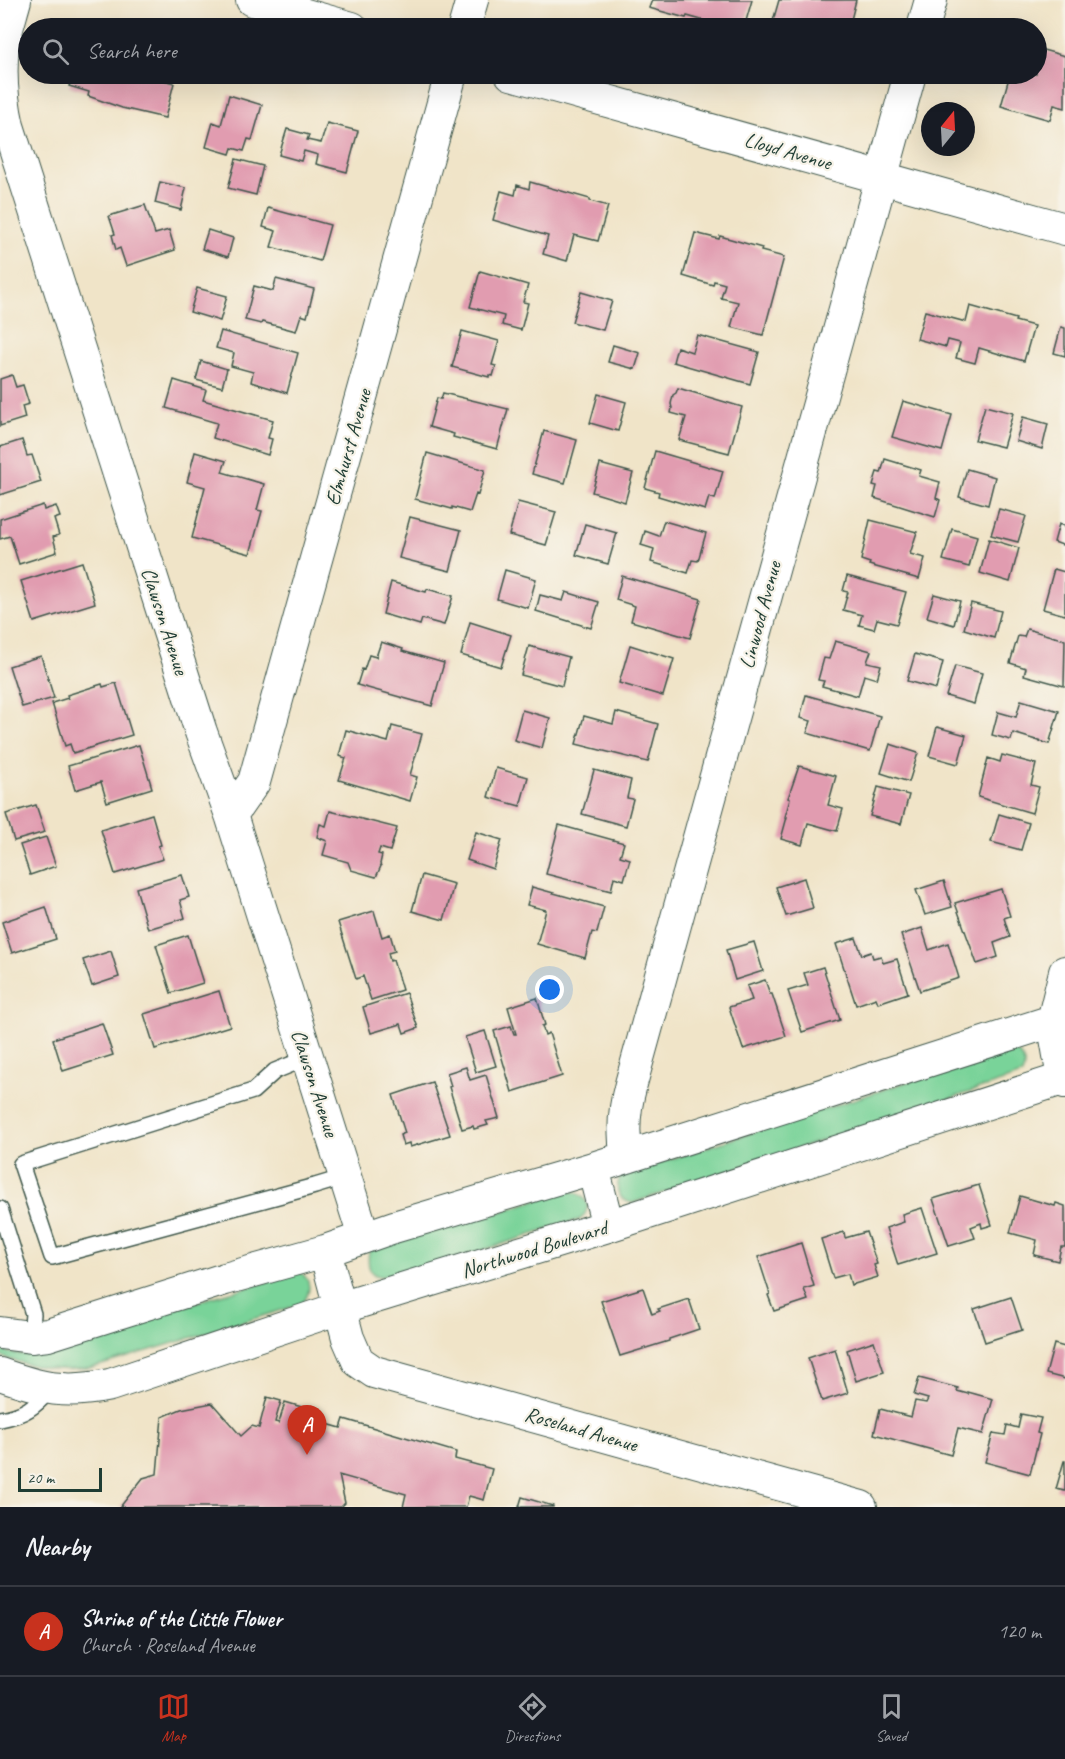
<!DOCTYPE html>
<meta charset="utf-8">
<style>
body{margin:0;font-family:Caveat,sans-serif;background:#20242c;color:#f1f3f6}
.compass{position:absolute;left:921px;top:102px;width:54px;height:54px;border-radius:50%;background:#171b24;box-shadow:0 6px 24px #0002;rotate:18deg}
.scale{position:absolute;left:18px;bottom:15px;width:84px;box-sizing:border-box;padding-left:6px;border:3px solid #1f3d34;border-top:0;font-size:16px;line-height:21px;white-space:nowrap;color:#1f3d34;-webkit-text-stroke:4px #f7f3e8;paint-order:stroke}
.you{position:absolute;left:550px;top:990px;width:21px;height:21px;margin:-15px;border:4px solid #fff;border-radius:50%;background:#1a73e8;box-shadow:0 0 0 9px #1a73e833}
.badge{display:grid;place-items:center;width:39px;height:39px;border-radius:50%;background:#c8321e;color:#fff;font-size:20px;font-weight:700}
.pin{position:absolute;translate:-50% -50px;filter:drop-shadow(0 2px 3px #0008)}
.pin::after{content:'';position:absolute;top:32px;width:21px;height:18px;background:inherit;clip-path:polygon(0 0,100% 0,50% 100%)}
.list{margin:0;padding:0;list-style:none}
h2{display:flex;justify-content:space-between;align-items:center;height:78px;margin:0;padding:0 24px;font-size:26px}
h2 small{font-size:20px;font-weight:400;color:#9ea1a6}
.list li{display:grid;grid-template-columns:39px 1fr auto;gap:18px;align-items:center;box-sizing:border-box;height:90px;padding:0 24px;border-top:2px solid #363941}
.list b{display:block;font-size:22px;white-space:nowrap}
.list p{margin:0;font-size:20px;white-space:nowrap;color:#9ea1a6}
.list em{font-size:20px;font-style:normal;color:#9ea1a6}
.icon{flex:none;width:33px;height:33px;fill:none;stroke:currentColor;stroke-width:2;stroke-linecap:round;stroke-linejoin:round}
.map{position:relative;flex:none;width:1065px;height:1507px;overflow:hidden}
.search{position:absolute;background:#171b24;box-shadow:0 6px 24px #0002;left:18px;right:18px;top:18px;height:66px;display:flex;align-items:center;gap:15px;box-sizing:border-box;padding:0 21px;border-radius:33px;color:#9ea1a6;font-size:22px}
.sheet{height:168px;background:#171b24}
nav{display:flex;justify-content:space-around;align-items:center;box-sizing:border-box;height:84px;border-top:2px solid #363941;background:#171b24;font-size:16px;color:#9ea1a6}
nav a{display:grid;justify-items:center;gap:3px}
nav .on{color:#c8321e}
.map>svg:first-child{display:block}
</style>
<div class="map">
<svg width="1065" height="1507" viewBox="0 0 1065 1507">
<rect width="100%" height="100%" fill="#f7f3e8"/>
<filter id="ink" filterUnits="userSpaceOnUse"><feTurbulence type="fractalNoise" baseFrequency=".0167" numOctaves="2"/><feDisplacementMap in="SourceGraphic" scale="12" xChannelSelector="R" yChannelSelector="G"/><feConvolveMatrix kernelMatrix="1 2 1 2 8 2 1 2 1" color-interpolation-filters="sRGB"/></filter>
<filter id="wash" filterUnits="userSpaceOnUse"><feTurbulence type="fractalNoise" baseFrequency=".008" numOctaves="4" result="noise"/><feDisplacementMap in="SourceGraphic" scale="24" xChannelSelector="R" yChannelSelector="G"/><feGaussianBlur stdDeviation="1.35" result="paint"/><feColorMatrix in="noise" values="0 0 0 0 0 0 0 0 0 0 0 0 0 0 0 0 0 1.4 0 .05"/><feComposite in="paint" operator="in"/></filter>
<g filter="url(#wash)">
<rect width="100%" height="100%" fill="#f0e4c8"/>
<path fill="#79d399" stroke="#4c8866" stroke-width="1.5" d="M 1008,1049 C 1023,1052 1027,1063 1022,1075 L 632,1203 C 618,1200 613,1187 622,1175 Z
M 563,1191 C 581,1190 596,1203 581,1219 L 461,1257 L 388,1276 C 368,1279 367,1266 369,1250 L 374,1246 L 500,1212 Z
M 300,1272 C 312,1280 311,1293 302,1304 L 98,1366 C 66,1374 31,1367 0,1356 L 0,1350 L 10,1353 L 25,1355 L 38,1352 L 76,1337 Z"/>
<g id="blocks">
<path fill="#e19cb0" d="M 652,0 L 752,0 L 744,28 L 730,28 L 687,16 L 686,18 L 649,8 Z
M 779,0 L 856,0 L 849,28 L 771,28 Z
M 1036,48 L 1065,56 L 1065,108 L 1054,105 L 1050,120 L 1001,106 L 1010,74 L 1036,74 Z
M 73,74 L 142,74 L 174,83 L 165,118 L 122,108 L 88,96 L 89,92 L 69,86 Z
M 229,95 L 262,105 L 252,140 L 248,139 L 244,151 L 232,148 L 230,154 L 206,147 L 213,122 L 221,125 Z
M 327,123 L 358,131 L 347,172 L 316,164 L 318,155 L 304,151 L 301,161 L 279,155 L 287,129 L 309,135 L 307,140 L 321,143 Z
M 236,159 L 263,166 L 256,195 L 228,188 Z
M 160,182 L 186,188 L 181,210 L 155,203 Z
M 530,182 L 590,199 L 590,201 L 608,206 L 598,241 L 574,235 L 567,261 L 543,254 L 548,236 L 493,220 L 501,191 L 515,195 L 517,185 L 529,189 Z
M 145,205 L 155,234 L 169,230 L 175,250 L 126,266 L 120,248 L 116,250 L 112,235 L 115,234 L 109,216 Z
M 268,208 L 330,225 L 320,261 L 271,247 L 276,231 L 263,227 Z
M 208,230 L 233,238 L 228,257 L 202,249 Z
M 695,233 L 719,239 L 720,236 L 762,248 L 761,251 L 784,257 L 763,335 L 731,327 L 738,302 L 721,298 L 725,284 L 714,281 L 713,285 L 683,276 Z
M 480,271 L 528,285 L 523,302 L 528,303 L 521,330 L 502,325 L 504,316 L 470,307 Z
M 276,279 L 314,289 L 307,317 L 301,315 L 296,331 L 262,322 L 261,324 L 245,320 L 254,286 L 273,291 Z
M 197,288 L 227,296 L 220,321 L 190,312 Z
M 581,292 L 612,301 L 603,330 L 572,322 Z
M 970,306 L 1016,319 L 1015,321 L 1034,326 L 1024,361 L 979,348 L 975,363 L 956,358 L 960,343 L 948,340 L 946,347 L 917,339 L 925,311 L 966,322 Z
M 1061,327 L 1065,328 L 1065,356 L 1054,353 Z
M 221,331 L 298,353 L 287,393 L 251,382 L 253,372 L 231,366 L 234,353 L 216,348 Z
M 462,331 L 499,341 L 492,365 L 496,366 L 493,376 L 489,375 L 489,377 L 452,367 Z
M 697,335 L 759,352 L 750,384 L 673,362 L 677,347 L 692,352 Z
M 613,345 L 640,353 L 635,369 L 608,362 Z
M 201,361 L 227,369 L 222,387 L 196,380 Z
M 12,375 L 16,387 L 23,385 L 29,404 L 22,406 L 25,418 L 0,426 L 0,379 Z
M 174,380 L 206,390 L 203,400 L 273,420 L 268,438 L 272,439 L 268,455 L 213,438 L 217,423 L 166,408 Z
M 678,388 L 742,407 L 729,453 L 679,440 L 686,417 L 671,413 L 672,408 L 671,404 L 673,395 L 676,393 Z
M 443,393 L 508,409 L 497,449 L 453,437 L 454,434 L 429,427 L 437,398 L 441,399 Z
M 598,394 L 626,402 L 618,431 L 590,423 Z
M 903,401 L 952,415 L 942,451 L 892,437 Z
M 985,406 L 1013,413 L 1003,447 L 975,440 Z
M 1023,417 L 1048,424 L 1042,449 L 1016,441 Z
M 544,431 L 577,440 L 565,483 L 532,474 Z
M 22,440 L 27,456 L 32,455 L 41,482 L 0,495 L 0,447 Z
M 655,451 L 723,471 L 715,499 L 709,497 L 705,510 L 658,496 L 659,492 L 645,488 Z
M 195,452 L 226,461 L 222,472 L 264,484 L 257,510 L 262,511 L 250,554 L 192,538 L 205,487 L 187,482 Z
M 427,453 L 485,470 L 478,495 L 476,494 L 470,512 L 452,507 L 452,509 L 415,499 Z
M 885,459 L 921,470 L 919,476 L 940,482 L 936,498 L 940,500 L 935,517 L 874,498 L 877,486 L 873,485 L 877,472 L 881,473 Z
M 600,464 L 633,473 L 625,502 L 592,492 Z
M 967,469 L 995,477 L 988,505 L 959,497 Z
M 518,502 L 556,512 L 546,545 L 509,535 Z
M 43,505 L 44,510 L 56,506 L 60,517 L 54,519 L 59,535 L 53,537 L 57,552 L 19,564 L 10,536 L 0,539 L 0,519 Z
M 999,509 L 1026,516 L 1018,542 L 991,535 Z
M 410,517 L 461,530 L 450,571 L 399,558 Z
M 870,520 L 917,532 L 910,554 L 925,558 L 919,579 L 869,565 L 870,563 L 861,560 Z
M 664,521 L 706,533 L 698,561 L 692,560 L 688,573 L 651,562 L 654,549 L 641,545 L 645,531 L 659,536 Z
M 585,524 L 617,533 L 608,564 L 576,555 Z
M 1059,524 L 1065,526 L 1065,546 L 1054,542 Z
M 952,529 L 977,536 L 969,567 L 943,560 Z
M 989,539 L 1019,548 L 1010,582 L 980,573 Z
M 82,562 L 95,603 L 34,622 L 21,581 Z
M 1054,569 L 1065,572 L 1065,615 L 1043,609 Z
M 505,570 L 536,579 L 528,608 L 497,599 Z
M 622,576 L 701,599 L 690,638 L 631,621 L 635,606 L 616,600 Z
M 847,576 L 906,592 L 897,624 L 877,619 L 874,629 L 859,625 L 862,615 L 843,610 L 848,592 L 843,591 Z
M 391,582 L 426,592 L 427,589 L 453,596 L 444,625 L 422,619 L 420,625 L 383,614 Z
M 566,592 L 599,602 L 591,628 L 536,611 L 540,595 L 563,601 Z
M 934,594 L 960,601 L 954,625 L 927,617 Z
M 971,603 L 1001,611 L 994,638 L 964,629 Z
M 470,622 L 511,635 L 501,667 L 461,655 Z
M 1027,629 L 1065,640 L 1064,686 L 1024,675 L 1026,668 L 1010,663 L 1018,636 L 1024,637 Z
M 835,641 L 871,651 L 867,662 L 881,665 L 877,679 L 864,675 L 858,696 L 822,686 L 824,681 L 818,680 L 824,658 L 829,659 Z
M 381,642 L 403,649 L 402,651 L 444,663 L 432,706 L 357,685 L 362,669 L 364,670 L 369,655 L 376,657 Z
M 630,645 L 674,659 L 663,696 L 619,683 Z
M 529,646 L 569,657 L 562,686 L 521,675 Z
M 915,654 L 943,662 L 936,689 L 907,681 Z
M 41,656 L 54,698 L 22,707 L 9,666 Z
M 955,666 L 982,673 L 974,704 L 946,696 Z
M 116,683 L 132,735 L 73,753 L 70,744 L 65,746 L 52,703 L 68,698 L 67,695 L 102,684 L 103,687 Z
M 806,695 L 880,716 L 870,751 L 807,733 L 811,721 L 800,718 Z
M 1021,700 L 1059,711 L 1049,744 L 1013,733 L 1011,740 L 992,735 L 998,712 L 1016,717 Z
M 522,710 L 550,718 L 542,748 L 514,740 Z
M 616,712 L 658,724 L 648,762 L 576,744 L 584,716 L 613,724 Z
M 392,726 L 422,734 L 410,775 L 417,777 L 410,801 L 339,780 L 346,758 L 339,756 L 346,730 L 388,742 Z
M 937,727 L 966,735 L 958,764 L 929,756 Z
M 890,744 L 918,753 L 909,782 L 881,773 Z
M 139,745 L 152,788 L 107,802 L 101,782 L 75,790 L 68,766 Z
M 1002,755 L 1036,764 L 1031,785 L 1039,787 L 1032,813 L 978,797 L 988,758 L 1000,762 Z
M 799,766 L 836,776 L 828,805 L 843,809 L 837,831 L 808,823 L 802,845 L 781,839 L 787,817 L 785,817 L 790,799 L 788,798 Z
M 496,768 L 528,777 L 520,806 L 488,797 Z
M 594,770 L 631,780 L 627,798 L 633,799 L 626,826 L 582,814 Z
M 878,787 L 909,795 L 901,824 L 870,816 Z
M 36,805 L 45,832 L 14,841 L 6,814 Z
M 330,811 L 397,828 L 390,851 L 380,848 L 378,854 L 382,855 L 380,864 L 381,866 L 376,877 L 351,870 L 348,862 L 323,855 L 327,841 L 317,837 L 320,824 L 326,826 Z
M 152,814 L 161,845 L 158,846 L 163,859 L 115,874 L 101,830 Z
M 999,814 L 1029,823 L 1021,850 L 991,842 Z
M 559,825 L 624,843 L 620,856 L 630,859 L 624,880 L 614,877 L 611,891 L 546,874 Z
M 476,832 L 502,840 L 493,869 L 467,860 Z
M 46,837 L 56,866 L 30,875 L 20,845 Z
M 182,875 L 189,897 L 180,900 L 185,918 L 148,929 L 136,888 Z
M 422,875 L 454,884 L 444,920 L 412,911 Z
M 804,878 L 813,908 L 786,916 L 776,887 Z
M 944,881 L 952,907 L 925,915 L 916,890 Z
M 532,887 L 604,907 L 597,933 L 592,932 L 585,958 L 537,944 L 546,910 L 527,905 Z
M 1001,889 L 1010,916 L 1004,918 L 1010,937 L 994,943 L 998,957 L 977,964 L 955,903 Z
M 46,907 L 56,939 L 12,953 L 2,922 Z
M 374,911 L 382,937 L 390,934 L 395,951 L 388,953 L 390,961 L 393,960 L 402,990 L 371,1000 L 363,976 L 356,979 L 338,922 Z
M 922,928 L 929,950 L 948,943 L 959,978 L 920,991 L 901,935 Z
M 188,935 L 203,983 L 171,993 L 156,945 Z
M 856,938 L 862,955 L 871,952 L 873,958 L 881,956 L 883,963 L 897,959 L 908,993 L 878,1003 L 876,998 L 856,1005 L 836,944 Z
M 754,942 L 763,971 L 735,980 L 726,950 Z
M 111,951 L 119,977 L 92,986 L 83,960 Z
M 823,967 L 840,1020 L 802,1032 L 788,991 L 808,985 L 804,973 Z
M 765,980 L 770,994 L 772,994 L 786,1036 L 743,1049 L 729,1007 L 752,1000 L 747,986 Z
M 219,991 L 230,1026 L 155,1049 L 144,1014 Z
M 406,993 L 418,1028 L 404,1033 L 401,1024 L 371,1033 L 363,1007 Z
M 537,998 L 545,1025 L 542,1026 L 545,1035 L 549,1033 L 562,1076 L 512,1092 L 494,1031 L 511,1026 L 514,1034 L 516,1034 L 508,1007 Z
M 102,1023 L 113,1055 L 63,1071 L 53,1039 Z
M 485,1031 L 496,1066 L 476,1072 L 465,1037 Z
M 466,1067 L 470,1080 L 486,1075 L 499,1118 L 486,1121 L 488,1125 L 474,1129 L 473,1126 L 462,1129 L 449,1087 L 451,1086 L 447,1073 Z
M 432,1082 L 450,1135 L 410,1147 L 409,1143 L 403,1145 L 400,1135 L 405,1133 L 393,1095 Z
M 979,1185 L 992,1225 L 982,1228 L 981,1223 L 971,1227 L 975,1238 L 949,1246 L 933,1199 Z
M 1020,1196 L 1055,1206 L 1056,1203 L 1065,1206 L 1065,1247 L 1061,1247 L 1058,1261 L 1034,1255 L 1037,1240 L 1010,1233 Z
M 922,1208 L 937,1253 L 898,1265 L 886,1228 L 904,1222 L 902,1214 Z
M 844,1232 L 845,1238 L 866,1232 L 877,1264 L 874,1265 L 878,1277 L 851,1285 L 848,1274 L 833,1278 L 821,1239 Z
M 801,1243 L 814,1286 L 804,1289 L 808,1300 L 774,1311 L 768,1295 L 770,1294 L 758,1257 Z
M 643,1288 L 652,1314 L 660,1311 L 658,1309 L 689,1299 L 699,1329 L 669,1339 L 669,1341 L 620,1356 L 601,1301 Z
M 1011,1297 L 1022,1330 L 985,1342 L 974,1309 Z
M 874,1341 L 884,1372 L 856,1381 L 847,1350 Z
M 1054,1344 L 1065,1347 L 1065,1379 L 1046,1374 Z
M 835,1349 L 848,1393 L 822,1401 L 808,1358 Z
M 919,1378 L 958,1388 L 957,1391 L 968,1394 L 968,1392 L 993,1399 L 983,1434 L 958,1428 L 951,1455 L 874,1434 L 880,1409 L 911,1417 L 915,1401 L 926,1403 L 928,1399 L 914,1395 Z
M 267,1397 L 281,1401 L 275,1422 L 279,1423 L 285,1402 L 315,1411 L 313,1420 L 341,1428 L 344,1419 L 456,1452 L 455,1459 L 492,1469 L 484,1500 L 469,1496 L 466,1507 L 403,1507 L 406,1494 L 339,1475 L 345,1503 L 341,1507 L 120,1507 L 143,1478 L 157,1474 L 162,1417 L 181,1409 L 212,1403 L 241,1436 L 252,1426 L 259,1428 Z
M 1021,1414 L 1041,1418 L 1037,1433 L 1040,1434 L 1030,1474 L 985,1462 L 993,1433 L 1005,1435 L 1007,1425 L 1018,1428 Z
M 1064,1461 L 1065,1461 L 1065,1491 L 1056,1489 Z
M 522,1497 L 553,1506 L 553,1507 L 519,1507 Z"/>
</g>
</g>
<g filter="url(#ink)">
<use href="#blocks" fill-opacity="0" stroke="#3e564a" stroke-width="1.5"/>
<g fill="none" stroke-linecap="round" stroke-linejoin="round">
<g stroke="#3e564a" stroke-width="18">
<path id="lane" d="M 307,1058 L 275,1071 L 253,1091 L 21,1164 L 52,1257 L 315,1186 L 345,1177
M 0,1209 L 33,1314 L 31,1337
M 0,1419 C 25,1415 34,1407 51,1389"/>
</g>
<g stroke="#3e564a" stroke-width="34">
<path id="street" d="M 15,0 C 11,15 6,30 3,46 C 0,73 2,100 8,126 L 201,732 L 231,815 L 364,1237
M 252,0 L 352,28
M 464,28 L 472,0
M 923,28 L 931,0
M 511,74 L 1065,229
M 231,815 L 254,782 L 451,74
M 1065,972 L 1053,1021 L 1063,1078 L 1065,1082
M 627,1157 C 622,1132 624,1109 631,1084 L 910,74
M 593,1168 L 608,1226
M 325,1251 L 348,1338 L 358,1361 L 374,1372 L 861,1507
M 0,1333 L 31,1337 L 48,1335 L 225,1279 L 325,1251 L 394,1227 L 593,1168 L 1065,1017
M 0,1374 C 42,1389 66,1394 110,1385 L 340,1308 L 608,1226 L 1065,1078"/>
</g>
<use href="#lane" stroke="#fff" stroke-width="15"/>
<use href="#street" stroke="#fff" stroke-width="32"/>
</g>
</g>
<g text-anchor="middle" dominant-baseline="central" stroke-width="4.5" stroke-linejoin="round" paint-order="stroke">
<g font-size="21" fill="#1f3d34" stroke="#f7f3e8">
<text transform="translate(788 151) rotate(16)">Lloyd Avenue</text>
<text transform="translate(348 447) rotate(-74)">Elmhurst Avenue</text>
<text transform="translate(760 615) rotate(-75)">Linwood Avenue</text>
<text transform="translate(165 621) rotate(72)">Clawson Avenue</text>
<text transform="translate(315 1083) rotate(72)">Clawson Avenue</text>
<text transform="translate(534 1249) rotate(-17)">Northwood Boulevard</text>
<text transform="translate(581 1429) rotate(16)">Roseland Avenue</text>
</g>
</g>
</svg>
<svg class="compass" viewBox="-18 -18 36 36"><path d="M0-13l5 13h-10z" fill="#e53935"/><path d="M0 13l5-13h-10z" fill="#9ea1a6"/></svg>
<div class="scale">20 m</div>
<div class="you"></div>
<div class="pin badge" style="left:307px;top:1455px">A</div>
<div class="search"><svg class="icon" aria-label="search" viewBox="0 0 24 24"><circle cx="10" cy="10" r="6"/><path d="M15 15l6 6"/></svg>Search here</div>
</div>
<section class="sheet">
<h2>Nearby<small></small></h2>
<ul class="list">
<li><span class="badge">A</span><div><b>Shrine of the Little Flower</b><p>Church · Roseland Avenue</p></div><em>120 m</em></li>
</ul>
</section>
<nav>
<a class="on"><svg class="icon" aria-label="map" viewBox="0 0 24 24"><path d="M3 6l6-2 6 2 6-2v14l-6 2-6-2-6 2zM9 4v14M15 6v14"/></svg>Map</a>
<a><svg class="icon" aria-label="directions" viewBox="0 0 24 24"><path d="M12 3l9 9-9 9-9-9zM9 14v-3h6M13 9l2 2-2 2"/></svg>Directions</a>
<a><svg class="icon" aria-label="saved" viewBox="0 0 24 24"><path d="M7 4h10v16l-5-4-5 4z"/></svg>Saved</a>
</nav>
